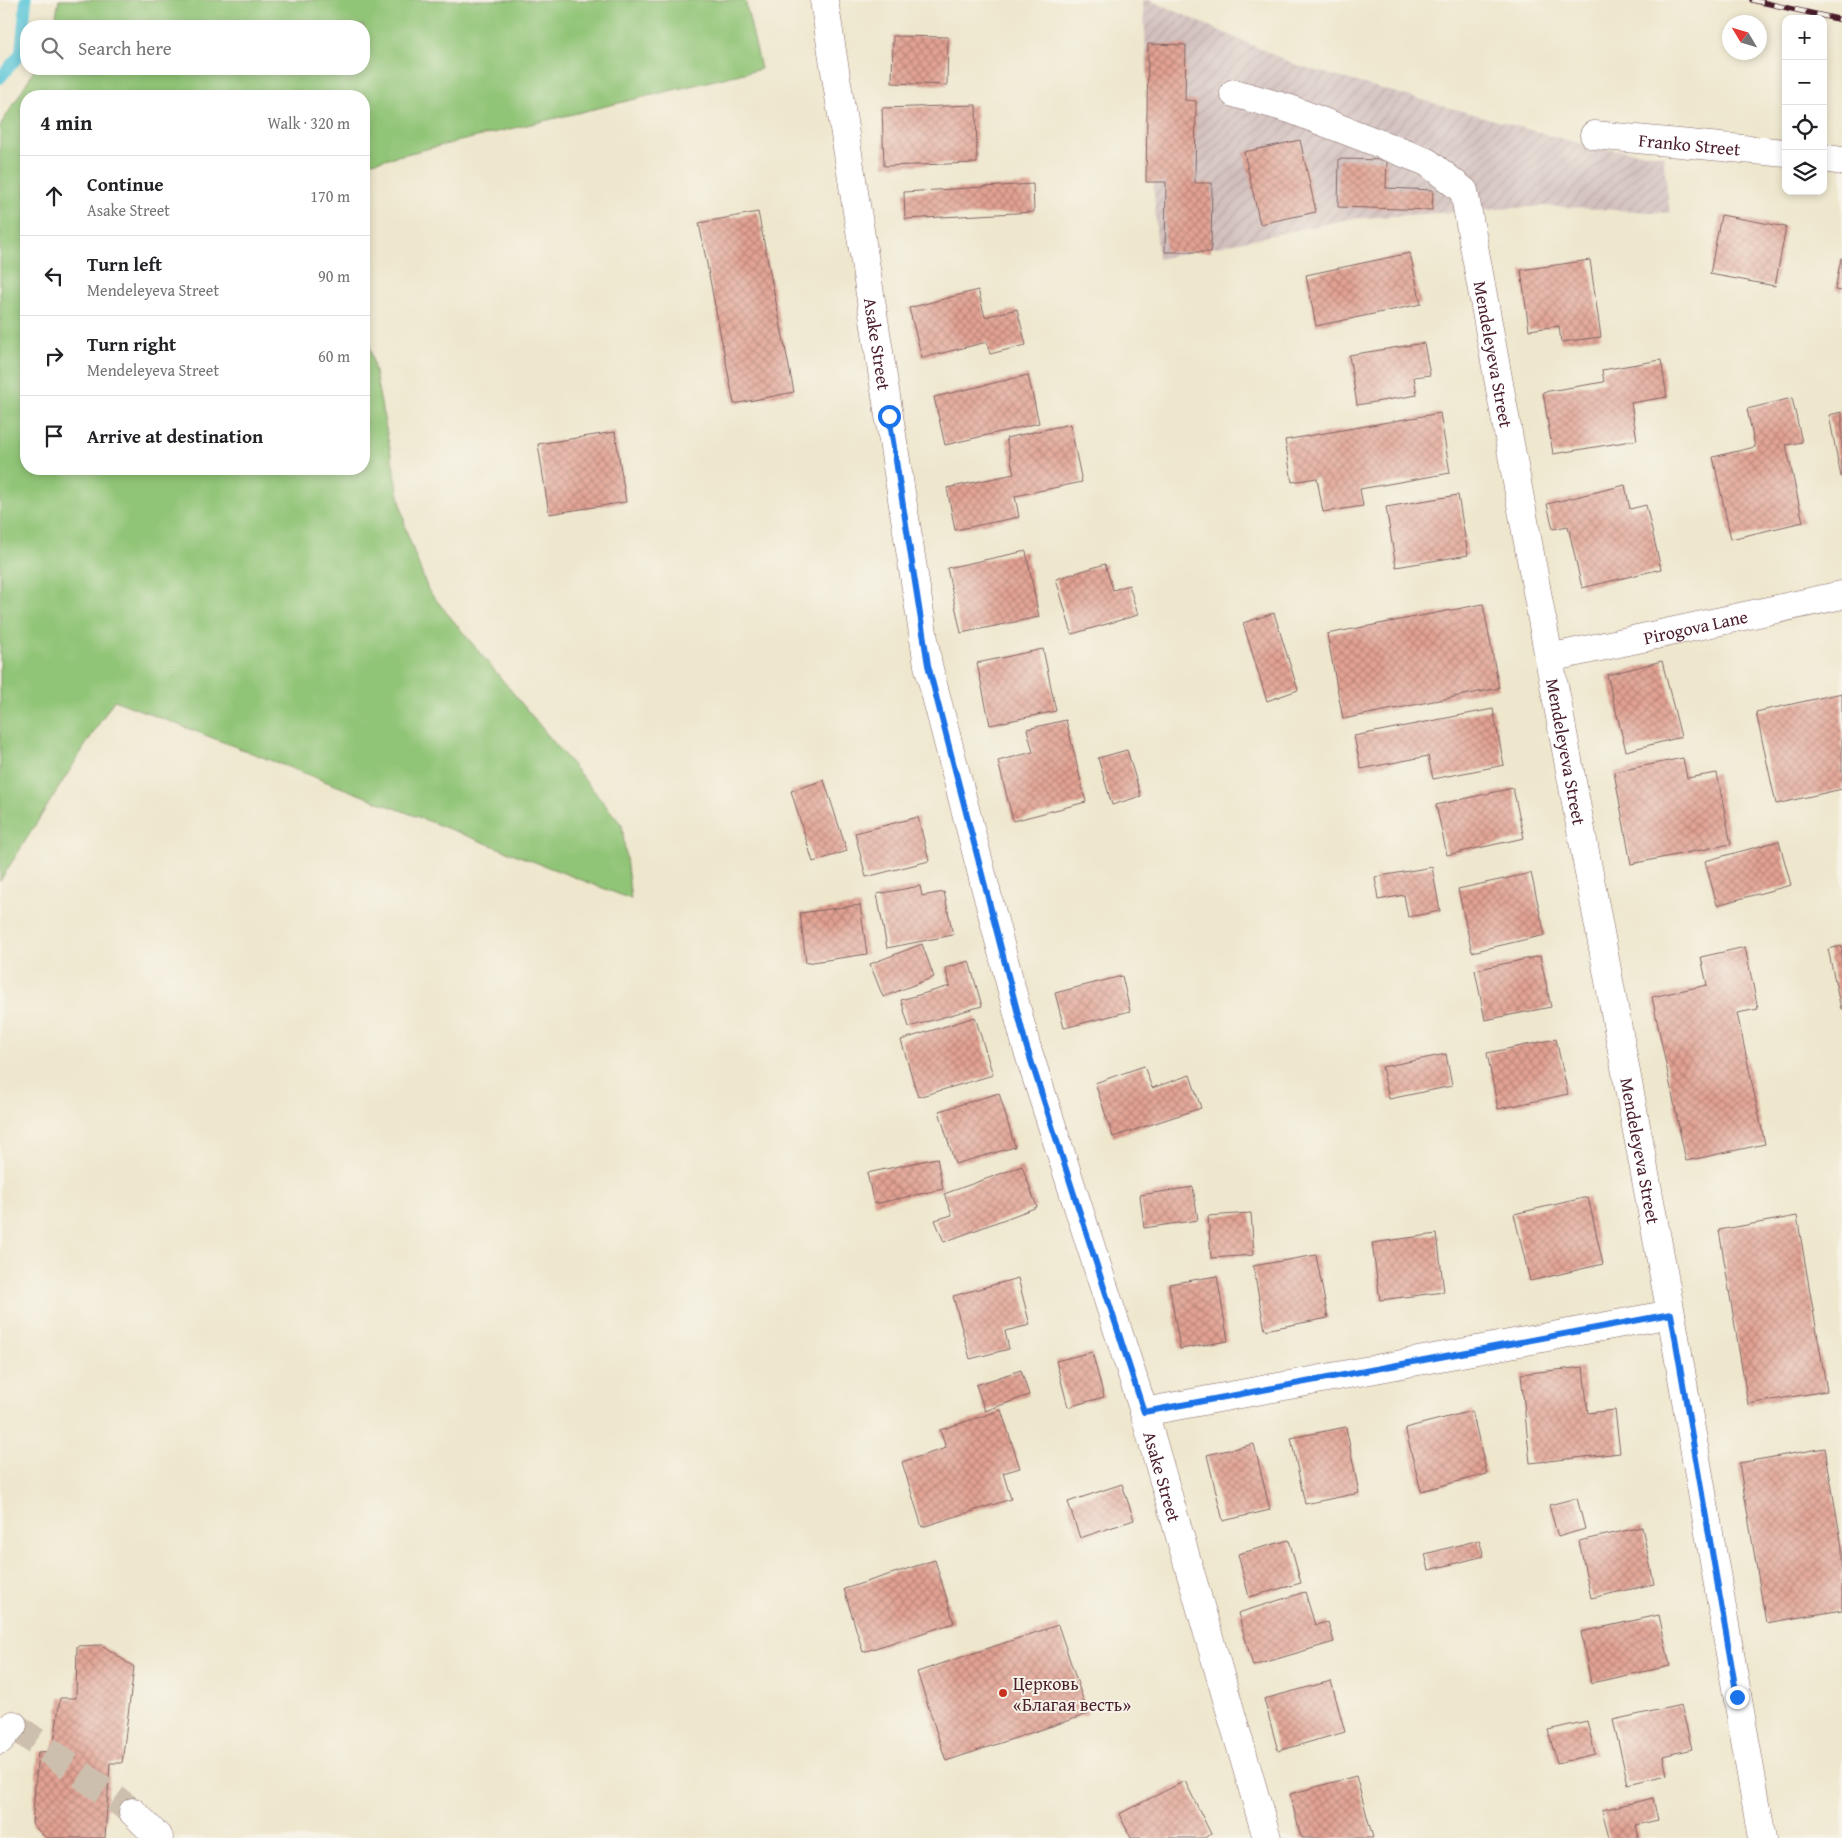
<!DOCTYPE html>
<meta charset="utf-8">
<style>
body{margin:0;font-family:"Gentium Book Plus",serif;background:#f6f6f6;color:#202124}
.controls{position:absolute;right:15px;top:15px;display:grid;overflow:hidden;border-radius:10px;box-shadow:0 2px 8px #0003}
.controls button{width:45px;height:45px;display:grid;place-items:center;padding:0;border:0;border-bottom:1px solid #e0e0e0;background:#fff;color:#202124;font:25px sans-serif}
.compass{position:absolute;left:1722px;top:15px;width:45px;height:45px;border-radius:50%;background:#fff;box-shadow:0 2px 8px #0003;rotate:308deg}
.stop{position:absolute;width:15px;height:15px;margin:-11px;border:4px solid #1a73e8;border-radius:50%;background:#fff}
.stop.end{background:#1a73e8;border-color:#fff;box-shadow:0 1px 5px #0008}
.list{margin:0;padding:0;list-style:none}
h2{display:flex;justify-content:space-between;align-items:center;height:65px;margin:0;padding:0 20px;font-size:21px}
h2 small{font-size:16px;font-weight:400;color:#757577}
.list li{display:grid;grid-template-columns:32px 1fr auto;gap:15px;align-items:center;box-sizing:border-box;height:80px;padding:0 20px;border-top:1px solid #e0e0e0}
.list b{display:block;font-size:19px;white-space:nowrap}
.list p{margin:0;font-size:16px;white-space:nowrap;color:#757577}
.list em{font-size:16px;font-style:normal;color:#757577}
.icon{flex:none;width:28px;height:28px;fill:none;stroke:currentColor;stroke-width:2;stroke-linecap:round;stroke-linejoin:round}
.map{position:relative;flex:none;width:1842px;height:1838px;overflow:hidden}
.search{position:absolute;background:#fff;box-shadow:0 2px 8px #0003;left:20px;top:20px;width:350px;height:55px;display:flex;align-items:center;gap:12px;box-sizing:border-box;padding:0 18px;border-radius:20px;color:#757577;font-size:19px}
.panel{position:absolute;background:#fff;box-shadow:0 2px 8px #0003;left:20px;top:90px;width:350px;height:385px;border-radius:20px}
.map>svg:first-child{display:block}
</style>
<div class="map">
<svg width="1842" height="1838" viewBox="0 0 1842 1838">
<defs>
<pattern id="industrial-furrows" width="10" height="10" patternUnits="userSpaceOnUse" patternTransform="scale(1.25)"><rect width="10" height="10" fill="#d1bfbd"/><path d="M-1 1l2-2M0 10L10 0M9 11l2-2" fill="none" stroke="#b5a4a3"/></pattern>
<pattern id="building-cross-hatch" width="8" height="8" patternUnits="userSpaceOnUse" patternTransform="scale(1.25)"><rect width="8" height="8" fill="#e2a293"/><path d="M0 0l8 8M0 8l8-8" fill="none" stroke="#b98378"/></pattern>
</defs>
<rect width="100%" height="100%" fill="#f7f3e8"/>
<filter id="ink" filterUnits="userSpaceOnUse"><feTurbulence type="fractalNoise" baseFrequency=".02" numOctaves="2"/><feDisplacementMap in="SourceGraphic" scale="10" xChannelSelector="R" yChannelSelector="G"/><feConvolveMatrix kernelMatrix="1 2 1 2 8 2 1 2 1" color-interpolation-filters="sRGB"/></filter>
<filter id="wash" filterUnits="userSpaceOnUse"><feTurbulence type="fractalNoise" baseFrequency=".0096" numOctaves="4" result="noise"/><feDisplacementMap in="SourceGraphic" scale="20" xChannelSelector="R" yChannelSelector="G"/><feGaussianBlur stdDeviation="1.12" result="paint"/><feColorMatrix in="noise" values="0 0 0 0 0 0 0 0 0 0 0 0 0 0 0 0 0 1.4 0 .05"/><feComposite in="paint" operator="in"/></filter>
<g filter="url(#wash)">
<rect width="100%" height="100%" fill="#eee7cd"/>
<path fill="url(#industrial-furrows)" d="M 1143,0 L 1149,0 L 1164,6 L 1299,66 L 1592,147 L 1663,155 L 1670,213 L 1544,206 L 1349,219 L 1158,259 Z"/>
<path fill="#90c476" stroke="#6d7250" d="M 59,0 L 745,0 L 761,69 L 364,164 L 364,96 L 26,96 L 26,469 L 364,469 L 364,317 L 406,530 L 428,590 L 622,825 L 631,899 L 114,700 L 0,881 L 0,126 L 35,69 L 364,69 L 364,26 L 54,26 Z"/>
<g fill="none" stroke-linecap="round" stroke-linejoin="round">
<path stroke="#5ec8d9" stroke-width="12" d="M 0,78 L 21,53 L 26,0"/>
</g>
<g id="blocks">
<path fill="url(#building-cross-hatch)" d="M 893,36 L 948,37 L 947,85 L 892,83 Z
M 1148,44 L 1186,45 L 1185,100 L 1196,101 L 1195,183 L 1212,183 L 1211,252 L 1165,252 L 1166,182 L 1146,182 Z
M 976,105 L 977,163 L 884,166 L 882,108 Z
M 1300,140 L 1316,212 L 1260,224 L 1244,152 Z
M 1339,159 L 1387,160 L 1386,188 L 1433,190 L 1432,210 L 1338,207 Z
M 1033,184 L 1034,212 L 905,219 L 904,192 Z
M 758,212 L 794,392 L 734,404 L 699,223 Z
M 1721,215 L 1786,227 L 1775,286 L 1710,274 Z
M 1410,253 L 1421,304 L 1316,326 L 1306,275 Z
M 1841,258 L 1842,258 L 1842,291 L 1835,290 Z
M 1590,260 L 1601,337 L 1561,342 L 1559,326 L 1529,330 L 1521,270 Z
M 978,290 L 985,317 L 1017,309 L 1026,345 L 990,354 L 987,342 L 922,358 L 909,308 Z
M 1424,343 L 1430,375 L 1414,377 L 1417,395 L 1357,405 L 1349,355 Z
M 1661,360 L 1667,397 L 1631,403 L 1637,440 L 1553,454 L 1543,392 L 1604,382 L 1602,370 Z
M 1028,375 L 1039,423 L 945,445 L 934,397 Z
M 1792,398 L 1802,442 L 1786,445 L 1803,522 L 1731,539 L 1713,457 L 1755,447 L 1747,409 Z
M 1842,412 L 1842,477 L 1841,477 L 1829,415 Z
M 1440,413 L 1450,473 L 1360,489 L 1363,506 L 1323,512 L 1317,478 L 1292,482 L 1285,440 Z
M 1070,424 L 1082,482 L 1015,496 L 1019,517 L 955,530 L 947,488 L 1014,474 L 1006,438 Z
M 615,432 L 626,502 L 549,514 L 538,444 Z
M 1625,485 L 1630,509 L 1646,505 L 1661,569 L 1582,588 L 1568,526 L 1553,529 L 1547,504 Z
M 1458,495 L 1468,555 L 1396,567 L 1386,507 Z
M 1026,551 L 1039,617 L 961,633 L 947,568 Z
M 1105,564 L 1113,590 L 1129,585 L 1138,615 L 1072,634 L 1056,579 Z
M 1483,604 L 1499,688 L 1343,719 L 1327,634 Z
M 1274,613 L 1298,690 L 1267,701 L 1243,623 Z
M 1043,649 L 1056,711 L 990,725 L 977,663 Z
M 1662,661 L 1681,737 L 1626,751 L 1607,675 Z
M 1842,693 L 1842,789 L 1776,804 L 1756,712 Z
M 1493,709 L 1504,765 L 1433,779 L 1428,756 L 1361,769 L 1354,736 Z
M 1066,720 L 1086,802 L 1013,821 L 998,761 L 1033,752 L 1027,729 Z
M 1127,750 L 1141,796 L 1112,805 L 1098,758 Z
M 1683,758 L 1687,778 L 1717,773 L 1731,844 L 1631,864 L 1614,772 Z
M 824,780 L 847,851 L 813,862 L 791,791 Z
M 1513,788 L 1524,838 L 1447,855 L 1436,805 Z
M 918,817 L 929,861 L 866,877 L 855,833 Z
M 1779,841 L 1791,885 L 1717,905 L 1705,861 Z
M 1432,867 L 1440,911 L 1408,917 L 1404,895 L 1378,900 L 1375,877 Z
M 1531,873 L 1545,935 L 1472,952 L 1458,889 Z
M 920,886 L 922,896 L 944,892 L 953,935 L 887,948 L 877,894 Z
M 860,905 L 867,954 L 806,963 L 800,913 Z
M 922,944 L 934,977 L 883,997 L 870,964 Z
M 1842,946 L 1842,1009 L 1841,1009 L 1828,949 Z
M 1745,947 L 1758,1009 L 1737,1013 L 1765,1144 L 1686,1161 L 1652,997 L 1707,985 L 1701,957 Z
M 1540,956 L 1551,1007 L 1485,1020 L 1475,970 Z
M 969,961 L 982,1006 L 909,1027 L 901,1000 L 950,986 L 945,968 Z
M 1122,976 L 1130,1011 L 1064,1028 L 1055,993 Z
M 975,1017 L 993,1075 L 918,1097 L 901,1040 Z
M 1556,1039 L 1568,1094 L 1498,1109 L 1487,1053 Z
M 1446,1054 L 1452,1086 L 1389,1099 L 1382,1067 Z
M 1144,1066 L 1152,1088 L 1190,1075 L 1201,1108 L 1113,1137 L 1095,1083 Z
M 999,1093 L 1015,1147 L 955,1164 L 939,1111 Z
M 937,1158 L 943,1189 L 874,1204 L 867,1173 Z
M 1022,1166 L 1037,1207 L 944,1242 L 935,1220 L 952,1215 L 944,1194 Z
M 1193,1187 L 1198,1220 L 1144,1228 L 1140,1195 Z
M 1588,1197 L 1603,1264 L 1530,1281 L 1514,1214 Z
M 1251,1213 L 1254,1255 L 1211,1258 L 1208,1216 Z
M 1797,1216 L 1827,1391 L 1748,1404 L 1719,1230 Z
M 1437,1234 L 1444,1292 L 1380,1300 L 1372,1243 Z
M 1316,1255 L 1328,1318 L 1265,1330 L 1253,1266 Z
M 1217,1276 L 1228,1341 L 1180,1349 L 1169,1284 Z
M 1018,1278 L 1030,1325 L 1005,1331 L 1009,1349 L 970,1359 L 953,1296 Z
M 1092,1352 L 1104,1397 L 1068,1407 L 1056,1361 Z
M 1583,1367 L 1588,1413 L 1615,1410 L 1620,1453 L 1530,1463 L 1521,1374 Z
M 1021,1370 L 1029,1395 L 985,1411 L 976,1385 Z
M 1001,1410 L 1020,1468 L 1003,1473 L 1011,1499 L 922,1527 L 902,1462 L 946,1448 L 940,1430 Z
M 1472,1411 L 1487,1474 L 1421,1491 L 1405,1428 Z
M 1346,1427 L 1359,1493 L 1305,1504 L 1291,1438 Z
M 1254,1444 L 1270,1510 L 1223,1521 L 1207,1455 Z
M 1825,1448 L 1842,1547 L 1842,1610 L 1766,1623 L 1739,1463 Z
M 1122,1484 L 1134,1520 L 1080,1538 L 1068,1502 Z
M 1577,1498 L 1585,1529 L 1558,1537 L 1549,1505 Z
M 1642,1527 L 1654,1584 L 1591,1598 L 1579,1541 Z
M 1289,1540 L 1301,1583 L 1249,1597 L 1238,1554 Z
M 1479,1540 L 1484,1556 L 1429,1570 L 1425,1554 Z
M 935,1560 L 954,1623 L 863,1652 L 844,1589 Z
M 1305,1592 L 1315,1625 L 1328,1622 L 1334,1642 L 1253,1666 L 1238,1613 Z
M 1659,1615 L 1670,1666 L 1591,1683 L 1581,1632 Z
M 1058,1625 L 1088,1714 L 946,1761 L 917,1672 Z
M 102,1645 L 134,1667 L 122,1763 L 110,1763 L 105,1838 L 46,1838 L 32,1824 L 38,1752 L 53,1751 L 60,1698 L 76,1698 L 77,1646 Z
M 1331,1681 L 1345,1732 L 1278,1751 L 1264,1699 Z
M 1681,1705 L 1692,1749 L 1663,1756 L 1667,1775 L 1628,1784 L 1613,1720 Z
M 1587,1721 L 1595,1754 L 1557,1763 L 1548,1730 Z
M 1356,1776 L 1373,1838 L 1301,1838 L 1290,1794 Z
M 1185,1781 L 1211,1834 L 1204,1838 L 1131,1838 L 1119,1814 Z
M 1653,1798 L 1658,1820 L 1636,1825 L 1639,1838 L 1609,1838 L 1602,1810 Z"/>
</g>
</g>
<g filter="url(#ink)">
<use href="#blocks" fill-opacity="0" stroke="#836564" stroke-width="1"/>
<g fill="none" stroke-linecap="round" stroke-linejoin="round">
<path stroke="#cdbfad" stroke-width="28" stroke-dasharray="28 14" stroke-linecap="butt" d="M 13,1725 L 133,1812"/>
<g stroke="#836564" stroke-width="29">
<g id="minor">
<path id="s1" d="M 824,0 L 928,665 L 1026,1045 L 1144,1412 L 1267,1838"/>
<path id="s2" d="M 1234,93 L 1290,109 L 1427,162 L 1464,191 L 1549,658 L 1671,1314 L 1762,1838"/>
<path id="s3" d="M 1594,135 L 1786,153"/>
<path d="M 1823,158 L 1842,161"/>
<path id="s4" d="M 1549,658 L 1842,595"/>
<path d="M 1144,1412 L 1671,1314"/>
<path d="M 0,1740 L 13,1725"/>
<path d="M 133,1812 L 159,1838"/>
</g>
</g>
<use href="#minor" stroke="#fff" stroke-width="28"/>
<g stroke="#4a1f2b" stroke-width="5.5">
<path id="rail" d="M 1752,0 L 1842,20"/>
</g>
<use href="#rail" stroke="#f7f3e8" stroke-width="4" stroke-dasharray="11" stroke-linecap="butt"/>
</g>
</g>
<g fill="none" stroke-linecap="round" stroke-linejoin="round" filter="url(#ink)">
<path stroke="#1a73e8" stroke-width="6" d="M 889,416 L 928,665 L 1026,1045 L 1144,1412 L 1671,1314 L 1737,1697"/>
</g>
<circle fill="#c8321e" stroke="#f7f3e8" stroke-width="2" cx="1003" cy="1693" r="5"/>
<g text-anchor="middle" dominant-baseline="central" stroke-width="4" stroke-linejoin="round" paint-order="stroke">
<g font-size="18" fill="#4a1f2b" stroke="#f7f3e8">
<text stroke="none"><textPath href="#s3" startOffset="96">Franko Street</textPath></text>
<text stroke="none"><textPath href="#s1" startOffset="348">Asake Street</textPath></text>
<text stroke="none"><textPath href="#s2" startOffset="418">Mendeleyeva Street</textPath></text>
<text stroke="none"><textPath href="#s4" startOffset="150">Pirogova Lane</textPath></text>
<text stroke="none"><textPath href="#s2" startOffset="822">Mendeleyeva Street</textPath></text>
<text stroke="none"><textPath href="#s2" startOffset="1228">Mendeleyeva Street</textPath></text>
<text stroke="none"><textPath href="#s1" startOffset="1518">Asake Street</textPath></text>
</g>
<g font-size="18" fill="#4a1f2b" stroke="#f7f3e8" text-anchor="start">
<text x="1013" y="1683">Церковь<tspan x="1013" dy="21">«Благая весть»</tspan></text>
</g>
</g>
</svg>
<div class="controls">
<button>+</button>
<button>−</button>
<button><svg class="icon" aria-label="locate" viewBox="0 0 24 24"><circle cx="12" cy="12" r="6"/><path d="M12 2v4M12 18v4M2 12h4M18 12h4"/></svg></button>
<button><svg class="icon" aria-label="layers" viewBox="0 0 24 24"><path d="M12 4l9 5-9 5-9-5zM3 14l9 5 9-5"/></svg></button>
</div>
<svg class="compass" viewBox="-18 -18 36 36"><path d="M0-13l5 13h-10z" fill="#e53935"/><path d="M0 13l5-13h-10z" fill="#757577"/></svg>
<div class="stop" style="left:889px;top:416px"></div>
<div class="stop end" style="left:1737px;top:1697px"></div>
<div class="search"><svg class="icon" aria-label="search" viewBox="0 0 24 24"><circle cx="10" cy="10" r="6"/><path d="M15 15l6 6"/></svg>Search here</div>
<section class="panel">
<h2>4 min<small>Walk · 320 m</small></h2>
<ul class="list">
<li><svg class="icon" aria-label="ahead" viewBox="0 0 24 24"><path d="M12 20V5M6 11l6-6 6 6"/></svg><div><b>Continue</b><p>Asake Street</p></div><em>170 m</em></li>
<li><svg class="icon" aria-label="left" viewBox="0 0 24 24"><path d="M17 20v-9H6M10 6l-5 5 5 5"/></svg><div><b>Turn left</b><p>Mendeleyeva Street</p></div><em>90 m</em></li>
<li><svg class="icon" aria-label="right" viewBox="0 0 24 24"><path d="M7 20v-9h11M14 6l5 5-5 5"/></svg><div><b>Turn right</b><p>Mendeleyeva Street</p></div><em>60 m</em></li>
<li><svg class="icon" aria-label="arrive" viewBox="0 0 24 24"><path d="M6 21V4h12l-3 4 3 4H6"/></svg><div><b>Arrive at destination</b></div></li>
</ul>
</section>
</div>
